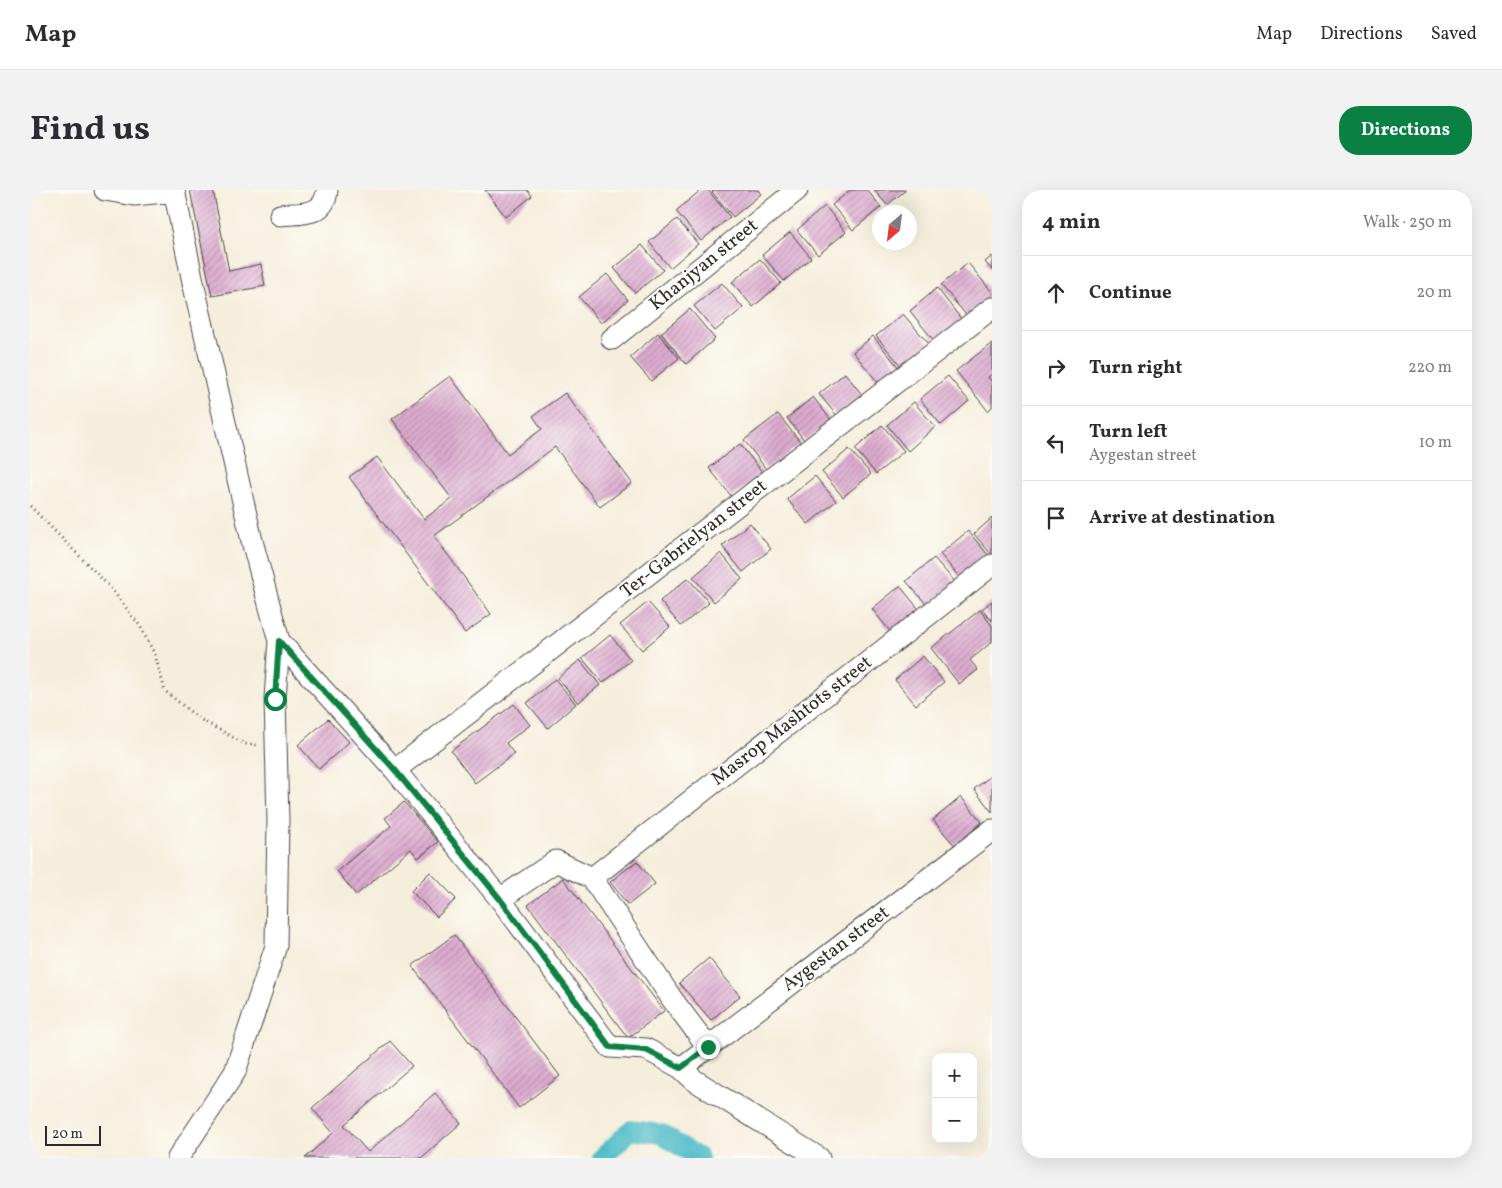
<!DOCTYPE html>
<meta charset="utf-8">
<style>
body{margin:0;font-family:Vollkorn,serif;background:#f2f2f3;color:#2b2b33}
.controls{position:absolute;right:15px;bottom:15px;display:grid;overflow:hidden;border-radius:10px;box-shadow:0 5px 20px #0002}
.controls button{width:45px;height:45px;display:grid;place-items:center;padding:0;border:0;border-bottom:1px solid #e1e1e2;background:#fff;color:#2b2b33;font:25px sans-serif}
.compass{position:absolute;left:842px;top:15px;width:45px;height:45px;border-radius:50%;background:#fff;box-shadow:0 5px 20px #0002;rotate:208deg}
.scale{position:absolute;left:15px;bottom:12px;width:56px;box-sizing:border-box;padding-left:5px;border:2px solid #2b2b2b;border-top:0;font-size:14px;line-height:18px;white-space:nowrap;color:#2b2b2b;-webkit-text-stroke:4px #fdfcf7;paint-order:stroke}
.stop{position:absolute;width:15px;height:15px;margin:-11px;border:4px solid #0b8043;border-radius:50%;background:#fff}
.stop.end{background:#0b8043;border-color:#fff;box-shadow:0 1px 5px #0008}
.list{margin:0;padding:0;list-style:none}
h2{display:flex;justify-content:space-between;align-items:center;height:65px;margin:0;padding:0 20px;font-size:21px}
h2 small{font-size:16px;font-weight:400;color:#7c7c81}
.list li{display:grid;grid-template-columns:32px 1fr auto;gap:15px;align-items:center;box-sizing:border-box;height:75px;padding:0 20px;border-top:1px solid #e1e1e2}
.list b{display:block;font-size:19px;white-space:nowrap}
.list p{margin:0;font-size:16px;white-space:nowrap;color:#7c7c81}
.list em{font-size:16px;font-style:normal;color:#7c7c81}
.icon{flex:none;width:28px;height:28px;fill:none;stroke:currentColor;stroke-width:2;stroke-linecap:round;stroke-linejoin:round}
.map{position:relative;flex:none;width:962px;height:968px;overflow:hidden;border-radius:20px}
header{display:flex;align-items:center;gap:30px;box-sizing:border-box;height:70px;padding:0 25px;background:#fff;border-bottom:1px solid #e1e1e2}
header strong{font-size:24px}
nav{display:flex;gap:28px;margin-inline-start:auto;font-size:18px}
.intro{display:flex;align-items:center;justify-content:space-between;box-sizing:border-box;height:120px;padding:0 30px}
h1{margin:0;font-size:35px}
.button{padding:12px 22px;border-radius:20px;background:#0b8043;color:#fff;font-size:18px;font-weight:700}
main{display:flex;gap:30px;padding:0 30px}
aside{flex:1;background:#fff;border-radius:20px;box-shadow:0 5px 20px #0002}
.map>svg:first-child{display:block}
</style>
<header>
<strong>Map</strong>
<nav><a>Map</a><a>Directions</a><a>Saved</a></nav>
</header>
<div class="intro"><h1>Find us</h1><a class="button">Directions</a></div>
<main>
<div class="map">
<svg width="962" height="968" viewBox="0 0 962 968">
<defs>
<pattern id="building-hatch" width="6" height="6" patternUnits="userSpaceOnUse" patternTransform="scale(1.25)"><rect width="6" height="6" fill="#ddacd0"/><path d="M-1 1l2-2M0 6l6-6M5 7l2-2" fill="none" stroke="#b38ca9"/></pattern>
</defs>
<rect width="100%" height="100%" fill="#fdfcf7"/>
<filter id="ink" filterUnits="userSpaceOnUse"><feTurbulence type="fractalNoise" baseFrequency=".02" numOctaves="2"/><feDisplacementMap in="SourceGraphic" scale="10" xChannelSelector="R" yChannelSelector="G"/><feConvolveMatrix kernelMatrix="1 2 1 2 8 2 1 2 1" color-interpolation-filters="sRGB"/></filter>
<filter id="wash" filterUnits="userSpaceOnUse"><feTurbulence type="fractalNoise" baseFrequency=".0096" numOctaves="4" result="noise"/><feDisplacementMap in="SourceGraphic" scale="20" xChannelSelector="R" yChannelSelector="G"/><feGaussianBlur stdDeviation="1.12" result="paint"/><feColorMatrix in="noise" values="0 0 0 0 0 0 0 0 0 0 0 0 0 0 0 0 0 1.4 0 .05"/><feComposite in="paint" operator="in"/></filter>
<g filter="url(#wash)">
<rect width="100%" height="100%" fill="#f5eedc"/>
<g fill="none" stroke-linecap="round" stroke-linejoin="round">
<path stroke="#4fbcc8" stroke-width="20" d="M 572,968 L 601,940 L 631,944 L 669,968"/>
</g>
<g id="blocks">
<path fill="url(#building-hatch)" d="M 160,0 L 183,0 L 199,81 L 231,74 L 235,96 L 182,106 Z
M 455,0 L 497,0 L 502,6 L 476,27 Z
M 671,0 L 678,0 L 700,27 L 671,51 L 646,21 Z
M 684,0 L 728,0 L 731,4 L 703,27 L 682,2 Z
M 820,0 L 837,0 L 851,17 L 823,40 L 802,15 Z
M 844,0 L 876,0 L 857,15 Z
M 795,16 L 816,42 L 788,65 L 767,40 Z
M 647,29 L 668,54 L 640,78 L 619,52 Z
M 760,42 L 781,68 L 754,91 L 732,65 Z
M 612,55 L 633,80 L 605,103 L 584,78 Z
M 962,66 L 962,80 L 955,72 Z
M 730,69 L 751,93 L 723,117 L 702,92 Z
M 938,73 L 962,102 L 962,105 L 937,126 L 911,95 Z
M 577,84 L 598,110 L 571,133 L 549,107 Z
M 692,93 L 713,118 L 685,141 L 664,116 Z
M 907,98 L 932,130 L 905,152 L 880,121 Z
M 660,119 L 685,149 L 656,174 L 631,143 Z
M 873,124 L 899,154 L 872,177 L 846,146 Z
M 628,143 L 649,168 L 621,191 L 600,167 Z
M 843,146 L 870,179 L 851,196 L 823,162 Z
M 962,153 L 962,184 L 958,187 L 962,192 L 962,217 L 958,221 L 926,181 Z
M 815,183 L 833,206 L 807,226 L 789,204 Z
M 420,186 L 478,264 L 512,239 L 503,226 L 535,203 L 602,293 L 570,317 L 525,257 L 404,346 L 461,424 L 435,443 L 319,287 L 347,267 L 394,329 L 422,309 L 362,229 Z
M 918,186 L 939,211 L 911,235 L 890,209 Z
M 783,207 L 801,230 L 775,251 L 757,228 Z
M 884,212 L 905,237 L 878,261 L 857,235 Z
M 748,224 L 771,253 L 736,279 L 714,250 Z
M 852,235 L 874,261 L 846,284 L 825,259 Z
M 710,254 L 733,283 L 702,307 L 679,278 Z
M 819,259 L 841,284 L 813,307 L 792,282 Z
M 785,286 L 806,311 L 778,334 L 757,309 Z
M 962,328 L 962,365 L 944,344 Z
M 720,333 L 741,359 L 713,382 L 692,356 Z
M 938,341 L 959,366 L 931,389 L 910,364 Z
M 691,363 L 712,389 L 684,412 L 663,387 Z
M 904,368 L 926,393 L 898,416 L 876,391 Z
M 658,388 L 679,413 L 651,436 L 630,411 Z
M 870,396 L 891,422 L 863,445 L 842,419 Z
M 962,411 L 962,431 L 952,419 Z
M 618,412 L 640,437 L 612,460 L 590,435 Z
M 950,420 L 962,436 L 962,452 L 940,470 L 948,480 L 929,494 L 901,458 Z
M 580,445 L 601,470 L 573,493 L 552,468 Z
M 893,466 L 914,492 L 886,515 L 865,490 Z
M 550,470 L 570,495 L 548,513 L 528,488 Z
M 525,489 L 546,514 L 518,538 L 497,513 Z
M 484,514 L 500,535 L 476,553 L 484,564 L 445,593 L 421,561 Z
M 298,529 L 319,552 L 289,579 L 268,555 Z
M 962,585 L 962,622 L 944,599 Z
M 931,607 L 952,632 L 925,656 L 903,630 Z
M 374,612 L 408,652 L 388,668 L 381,659 L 326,705 L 307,681 L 361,636 L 355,628 Z
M 607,671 L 625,694 L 598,715 L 580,692 Z
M 400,682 L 426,709 L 407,727 L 381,701 Z
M 533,688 L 634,821 L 598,848 L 498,715 Z
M 424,745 L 530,886 L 489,918 L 382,776 Z
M 679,768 L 710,806 L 681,830 L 649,793 Z
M 360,851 L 382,876 L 314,935 L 338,962 L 405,903 L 431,933 L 391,968 L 275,968 L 303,943 L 282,918 Z"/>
</g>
</g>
<g filter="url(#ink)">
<use href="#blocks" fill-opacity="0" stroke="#494846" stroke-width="1"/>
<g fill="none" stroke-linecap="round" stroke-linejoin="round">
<g stroke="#494846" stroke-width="23">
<path id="minor" d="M 75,0 L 104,5 L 144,1
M 144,0 L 163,92 L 222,351 L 249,451 L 245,509 L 248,630 L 246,756 L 205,882 L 148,968
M 250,25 C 271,23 295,27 297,0
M 582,149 L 767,0
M 249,451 L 365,580 L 470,709 L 580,857 L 616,859 L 651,878 L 664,890 L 789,968
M 365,580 L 962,118
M 562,688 L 962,375
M 470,709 L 526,671 L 562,688 L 642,809 L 678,857
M 651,878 L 962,640"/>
</g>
<path stroke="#494846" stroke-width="3" stroke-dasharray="1 4" stroke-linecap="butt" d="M 0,316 L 80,397 L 110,436 L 125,465 L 135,501 L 168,528 L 215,554 L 228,555"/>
<use href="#minor" stroke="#fff" stroke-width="21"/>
</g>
</g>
<g fill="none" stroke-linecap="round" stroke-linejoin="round" filter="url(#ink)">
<path stroke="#0b8043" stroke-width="6" d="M 245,509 L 249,451 L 365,580 L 470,709 L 580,857 L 616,860 L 651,878 L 678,857"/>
</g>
<g text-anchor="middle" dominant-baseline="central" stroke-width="4" stroke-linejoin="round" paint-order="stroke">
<g font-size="19" fill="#2b2b2b" stroke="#fdfcf7">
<text transform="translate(674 75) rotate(-39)">Khanjyan street</text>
<text transform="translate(664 349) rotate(-38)">Ter-Gabrielyan street</text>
<text transform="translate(762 531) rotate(-38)">Masrop Mashtots street</text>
<text transform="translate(806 759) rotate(-37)">Aygestan street</text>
</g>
</g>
</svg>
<div class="controls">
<button>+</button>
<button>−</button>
</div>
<svg class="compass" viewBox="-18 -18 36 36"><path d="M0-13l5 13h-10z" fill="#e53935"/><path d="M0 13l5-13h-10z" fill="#7c7c81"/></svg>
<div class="scale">20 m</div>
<div class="stop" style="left:245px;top:509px"></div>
<div class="stop end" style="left:678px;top:857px"></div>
</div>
<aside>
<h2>4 min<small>Walk · 250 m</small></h2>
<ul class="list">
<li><svg class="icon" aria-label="ahead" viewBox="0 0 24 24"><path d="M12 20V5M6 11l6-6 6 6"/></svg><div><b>Continue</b></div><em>20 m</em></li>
<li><svg class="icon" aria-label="right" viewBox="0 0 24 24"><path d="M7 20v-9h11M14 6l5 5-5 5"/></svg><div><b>Turn right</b></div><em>220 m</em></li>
<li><svg class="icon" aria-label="left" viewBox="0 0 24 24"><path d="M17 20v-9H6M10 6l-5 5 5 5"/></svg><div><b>Turn left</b><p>Aygestan street</p></div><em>10 m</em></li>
<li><svg class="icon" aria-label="arrive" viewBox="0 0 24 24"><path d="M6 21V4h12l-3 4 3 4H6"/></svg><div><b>Arrive at destination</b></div></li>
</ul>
</aside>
</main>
